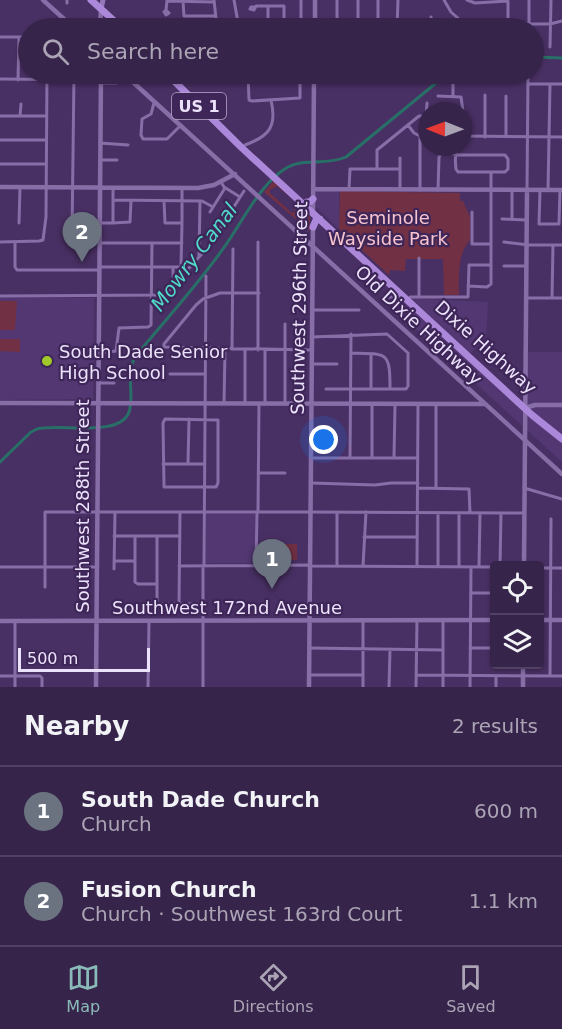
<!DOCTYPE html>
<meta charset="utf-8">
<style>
body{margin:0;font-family:"DejaVu Sans",sans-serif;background:#3e2c52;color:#f1f3f6}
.controls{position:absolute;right:18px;bottom:18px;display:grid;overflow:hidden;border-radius:6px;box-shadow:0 2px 4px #0004}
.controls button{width:54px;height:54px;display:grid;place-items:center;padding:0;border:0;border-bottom:2px solid #514163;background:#37244b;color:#f1f3f6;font:30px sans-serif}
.compass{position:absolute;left:418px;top:102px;width:54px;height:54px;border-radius:50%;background:#37244b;box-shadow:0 2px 4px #0004;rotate:271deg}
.scale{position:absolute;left:18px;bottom:15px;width:132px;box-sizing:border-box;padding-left:6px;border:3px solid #ece2fb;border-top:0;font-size:16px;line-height:21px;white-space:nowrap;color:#ece2fb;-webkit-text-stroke:4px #3e2659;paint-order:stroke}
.you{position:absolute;left:324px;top:440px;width:21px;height:21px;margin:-15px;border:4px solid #fff;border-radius:50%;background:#1a73e8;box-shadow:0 0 0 9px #1a73e833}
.badge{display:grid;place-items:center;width:39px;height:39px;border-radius:50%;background:#8bbbb9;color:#fff;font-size:20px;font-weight:700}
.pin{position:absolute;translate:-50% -50px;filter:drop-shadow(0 2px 3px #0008)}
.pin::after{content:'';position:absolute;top:32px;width:21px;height:18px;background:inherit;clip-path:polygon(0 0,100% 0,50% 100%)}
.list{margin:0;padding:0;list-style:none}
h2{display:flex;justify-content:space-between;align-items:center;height:78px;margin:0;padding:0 24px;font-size:26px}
h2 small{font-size:20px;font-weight:400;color:#aaa4b5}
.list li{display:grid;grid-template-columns:39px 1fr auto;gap:18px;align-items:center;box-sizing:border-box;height:90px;padding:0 24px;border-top:2px solid #514163}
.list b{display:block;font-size:22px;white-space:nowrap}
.list p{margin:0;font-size:20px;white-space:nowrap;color:#aaa4b5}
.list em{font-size:20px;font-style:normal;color:#aaa4b5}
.icon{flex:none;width:33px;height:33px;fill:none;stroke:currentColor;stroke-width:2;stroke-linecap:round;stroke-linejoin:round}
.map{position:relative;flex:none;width:562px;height:687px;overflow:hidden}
.search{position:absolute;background:#37244b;box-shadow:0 2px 4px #0004;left:18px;right:18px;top:18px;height:66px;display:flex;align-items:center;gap:15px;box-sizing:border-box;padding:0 21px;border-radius:33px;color:#aaa4b5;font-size:22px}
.sheet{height:258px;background:#37244b}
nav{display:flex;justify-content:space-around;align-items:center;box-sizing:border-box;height:84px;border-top:2px solid #514163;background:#37244b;font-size:16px;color:#aaa4b5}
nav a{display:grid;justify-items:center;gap:3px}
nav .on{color:#8bbbb9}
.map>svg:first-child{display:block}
</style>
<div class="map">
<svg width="562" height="687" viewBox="0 0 562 687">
<rect width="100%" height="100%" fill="#493064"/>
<path fill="#523772" d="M 317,191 L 339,191 L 339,229 L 315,206 L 315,193 Z
M 0,297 L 94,298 L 93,399 L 0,400 Z
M 403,298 L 488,302 L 486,337 L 467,357 L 523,407 L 523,352 L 562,352 L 562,462 L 383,299 Z
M 206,514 L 255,514 L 255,563 L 206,563 Z"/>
<path fill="#723044" d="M 274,181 L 299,204 L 295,210 L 293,210 L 297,206 L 297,203 L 277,186 L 270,190 L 270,193 L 292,213 L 302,207 L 310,215 L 310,231 L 264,192 Z
M 340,191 L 460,193 L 460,201 L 463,201 L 470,217 L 470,240 C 457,255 459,276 459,295 L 444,295 L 443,259 L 406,259 L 405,271 L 390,270 L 389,275 L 339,229 Z
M 0,301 L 17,301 L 15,330 L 0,330 Z
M 0,339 L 20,339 L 20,352 L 1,351 L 0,354 Z
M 272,544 L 297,544 L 297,560 L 272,560 Z"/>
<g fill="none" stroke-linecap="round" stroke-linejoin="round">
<path stroke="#287067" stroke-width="3" d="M 534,57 L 562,58
M 0,462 L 31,432 L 37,429 C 59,423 120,438 129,412 C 135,394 125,375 135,357 C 165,320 198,285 225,246 C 242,222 262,181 288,167 C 303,158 326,166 346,157 L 447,74"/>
<path stroke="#876ea7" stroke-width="3" d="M 214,0 L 217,28
M 234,0 L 239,28
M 444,0 L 451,12 L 460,20 L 471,22 L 550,24 L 562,21
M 467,0 L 475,3 L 508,1
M 167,1 L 214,2
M 183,1 L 184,16 L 215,16
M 67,3 L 67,0
M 254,7 L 251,7 L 250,9 L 254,10 L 256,6 L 284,6 L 284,28
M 166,10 L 169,13 L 166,15 L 164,12 L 166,10 L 167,1
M 431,17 L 432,28
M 508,23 L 508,2
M 255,28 L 258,25 L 259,28
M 268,28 L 268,6
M 301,28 L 301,0
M 315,28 L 388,28
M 337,28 L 337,0
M 358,28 L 358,0
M 378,28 L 378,0
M 397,28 L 398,0
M 453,28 L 460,20
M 529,28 L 529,0
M 0,37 L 28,37
M 550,47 L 551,0
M 248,74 L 249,100 L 252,101 L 300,98 L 300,74
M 0,79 L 100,80
M 18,80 L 19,37
M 314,80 L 412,81 L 419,79 L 426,74
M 101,83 L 116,83 L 118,74
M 528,84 L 562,84
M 438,96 L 461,97 L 463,111
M 453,96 L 453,81 L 467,74
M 154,103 L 151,114 L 142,119 L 141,135 L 143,139 L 167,139 L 181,125
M 0,116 L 46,116
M 20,116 L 21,104
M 426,116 L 427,103
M 408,125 L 414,133 L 420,136
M 420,136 L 427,136
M 463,136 L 562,137
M 506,136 L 506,96
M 485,137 L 485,95
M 0,140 L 46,140
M 100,143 L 128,145
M 245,145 C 270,136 277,126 271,100
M 100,160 L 117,160
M 0,164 L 46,164
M 377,168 L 377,150 L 419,116 L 427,116
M 221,182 L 224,187 L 240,197
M 349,189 L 350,169 L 400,169
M 400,189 L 400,158
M 420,190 L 420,136
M 438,190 L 439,157 L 442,153 C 448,153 454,154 459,155 L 505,155 L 508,159 L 508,169 L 505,172 L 458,172 L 456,169 C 455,161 455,154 457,147
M 527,190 L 528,74
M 540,190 L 539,224 L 559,224 L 560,190
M 548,190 L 550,84
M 113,200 L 202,201 L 213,207
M 164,201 L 165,223 L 182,223 L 182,188
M 210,212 L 225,188
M 472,212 L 472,244 L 491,244
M 502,219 L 527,220
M 512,219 L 512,190
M 19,223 L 20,187
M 99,223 L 113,223 L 113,188
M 113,223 L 130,222 L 131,201
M 182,223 L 181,267 L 188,269 L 199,257 L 200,201
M 72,235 L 74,74
M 0,242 L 39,241 L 43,240 L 46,217 L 47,74
M 15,242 L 15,267 L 17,270 L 99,270
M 504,242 L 529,245 L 562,245
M 99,243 L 182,243
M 200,256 L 210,244 L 244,191
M 504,266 L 526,266
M 99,267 L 181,267
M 468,286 L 487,287 L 491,284 L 491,172
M 259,293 L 220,293 L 203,299 L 196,305 L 164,344 L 164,347 L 311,350
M 0,296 L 161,295 C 175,291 173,279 173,267
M 383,297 L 402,297
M 410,297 L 468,297 L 469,265 L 491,265
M 419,297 L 419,258
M 526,298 L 562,298
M 552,298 L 553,245
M 312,310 L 359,310
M 312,337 L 387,334 L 408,353 L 408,386 L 406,389 L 326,389
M 232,349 L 233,249
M 258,350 L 258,242
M 99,353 L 116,351 L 119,328 L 148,327 L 151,325 L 152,243
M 351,353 C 387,354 390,351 390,388
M 371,354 L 371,389
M 312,364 L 337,364
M 170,374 L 205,374
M 99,383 L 114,383
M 224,403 L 225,350
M 285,403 L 285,324
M 245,404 L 245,350
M 265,404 L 265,350
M 165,419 L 218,420 L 218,483 L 216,487 L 164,487 L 163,423 Z
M 394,457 L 395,405
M 311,458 L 417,458
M 350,458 L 351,334
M 372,458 L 372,405
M 163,464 L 188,464 L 189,419
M 188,464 L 204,464
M 258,473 L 285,473
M 311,483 L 375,485 L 391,483 L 418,483
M 418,488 L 469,489 L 470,513
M 436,488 L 436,406
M 524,488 L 562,499
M 258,512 L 259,404
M 310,512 L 524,513
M 438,513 L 438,566
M 114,536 L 180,536
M 135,536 L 135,582 L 138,584 L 157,584
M 364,537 L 417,537
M 114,561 L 133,561
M 204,565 L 206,276
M 179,566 L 310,565
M 203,566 L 203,687
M 256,566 L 257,512
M 310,566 L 494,567
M 337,566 L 337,512
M 363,566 L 366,512
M 417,566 L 418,405
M 459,566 L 459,513
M 500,566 L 501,513
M 0,567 L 96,567
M 479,567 L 480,513
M 540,568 L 562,568
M 114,569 L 115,512
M 45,587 L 45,512 L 310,512
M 471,593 L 494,593
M 148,604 L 203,604
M 157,604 L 157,536
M 179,604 L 180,512
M 310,648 L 443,650
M 470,648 L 494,648
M 309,675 L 363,675
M 417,675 L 562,676
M 0,676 L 40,676 L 42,678 L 42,687
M 550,676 L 551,519
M 15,687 L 15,621
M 148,687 L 149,621
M 363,687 L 363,620
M 389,687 L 390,649
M 416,687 L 417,620
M 443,687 L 443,620
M 470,687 L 471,567
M 496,687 L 496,676"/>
<path stroke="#876ea7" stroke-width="4.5" d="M 43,0 L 74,28
M 100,28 L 101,9
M 315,28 L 315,0
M 124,74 L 562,474
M 0,187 L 198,188 L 214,185 L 235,174
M 313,189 L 562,190
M 313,215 L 314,74
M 0,403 L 485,404
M 525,408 L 535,405 L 562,405
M 524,566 L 527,190
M 540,620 L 562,620
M 0,621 L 494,620
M 96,687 L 101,74
M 309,687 L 313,226
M 523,687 L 523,664"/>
<path stroke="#9578ba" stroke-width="5" d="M 101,9 L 103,0"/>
<path stroke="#ac88da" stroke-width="7" d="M 91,0 L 122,28
M 167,74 L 242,148 L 532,415 L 562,439
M 307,202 L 310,202 L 313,199
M 313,227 L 316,220 L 320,219"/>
</g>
<circle fill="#a1c92a" stroke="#3e2659" stroke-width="2" cx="47" cy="361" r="6"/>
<g text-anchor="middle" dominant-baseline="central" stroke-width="4.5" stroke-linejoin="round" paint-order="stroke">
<rect fill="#3e2659" stroke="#b8aaca" stroke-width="1.5" x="172" y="93" width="54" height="26" rx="4.5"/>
<g font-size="16" font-weight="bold" fill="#ece2fb">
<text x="199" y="106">US 1</text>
</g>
<g font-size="18" fill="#f7c4cf" stroke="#3e2659">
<text x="388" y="217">Seminole<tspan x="388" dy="21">Wayside Park</tspan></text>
</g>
<g font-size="18" fill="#ece2fb" stroke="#3e2659">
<text transform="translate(299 308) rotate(-89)">Southwest 296th Street</text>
<text transform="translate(419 325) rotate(43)">Old Dixie Highway</text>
<text transform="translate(486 347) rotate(42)">Dixie Highway</text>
<text transform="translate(82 506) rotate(-90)">Southwest 288th Street</text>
<text x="227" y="607">Southwest 172nd Avenue</text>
</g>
<g font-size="18" fill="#ece2fb" stroke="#3e2659" text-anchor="start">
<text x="59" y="351">South Dade Senior<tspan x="59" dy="21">High School</tspan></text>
</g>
<g font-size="20" font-style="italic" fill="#50dac9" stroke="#3e2659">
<text transform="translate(194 257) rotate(-53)">Mowry Canal</text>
</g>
</g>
</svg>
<div class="controls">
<button><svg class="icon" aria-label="locate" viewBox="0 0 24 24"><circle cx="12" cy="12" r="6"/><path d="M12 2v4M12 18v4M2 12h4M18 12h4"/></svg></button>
<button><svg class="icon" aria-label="layers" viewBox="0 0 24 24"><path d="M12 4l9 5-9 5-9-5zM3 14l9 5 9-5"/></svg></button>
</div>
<svg class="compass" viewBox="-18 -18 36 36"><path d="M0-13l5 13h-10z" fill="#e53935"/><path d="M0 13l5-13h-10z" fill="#aaa4b5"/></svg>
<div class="scale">500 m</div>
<div class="you"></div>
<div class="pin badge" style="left:272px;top:589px;background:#6b7280">1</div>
<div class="pin badge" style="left:82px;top:262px;background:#6b7280">2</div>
<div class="search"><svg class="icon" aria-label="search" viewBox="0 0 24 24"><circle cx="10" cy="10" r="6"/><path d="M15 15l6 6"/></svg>Search here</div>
</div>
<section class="sheet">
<h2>Nearby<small>2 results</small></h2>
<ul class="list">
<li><span class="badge" style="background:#6b7280">1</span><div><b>South Dade Church</b><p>Church</p></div><em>600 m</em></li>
<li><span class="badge" style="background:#6b7280">2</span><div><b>Fusion Church</b><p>Church · Southwest 163rd Court</p></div><em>1.1 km</em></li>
</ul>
</section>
<nav>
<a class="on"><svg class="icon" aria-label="map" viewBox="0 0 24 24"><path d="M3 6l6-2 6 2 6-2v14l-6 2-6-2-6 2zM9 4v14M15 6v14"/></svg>Map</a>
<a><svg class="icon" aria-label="directions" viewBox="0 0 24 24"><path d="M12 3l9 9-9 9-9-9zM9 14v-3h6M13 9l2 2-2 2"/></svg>Directions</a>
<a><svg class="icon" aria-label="saved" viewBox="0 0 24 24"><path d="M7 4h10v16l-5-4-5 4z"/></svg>Saved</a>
</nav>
